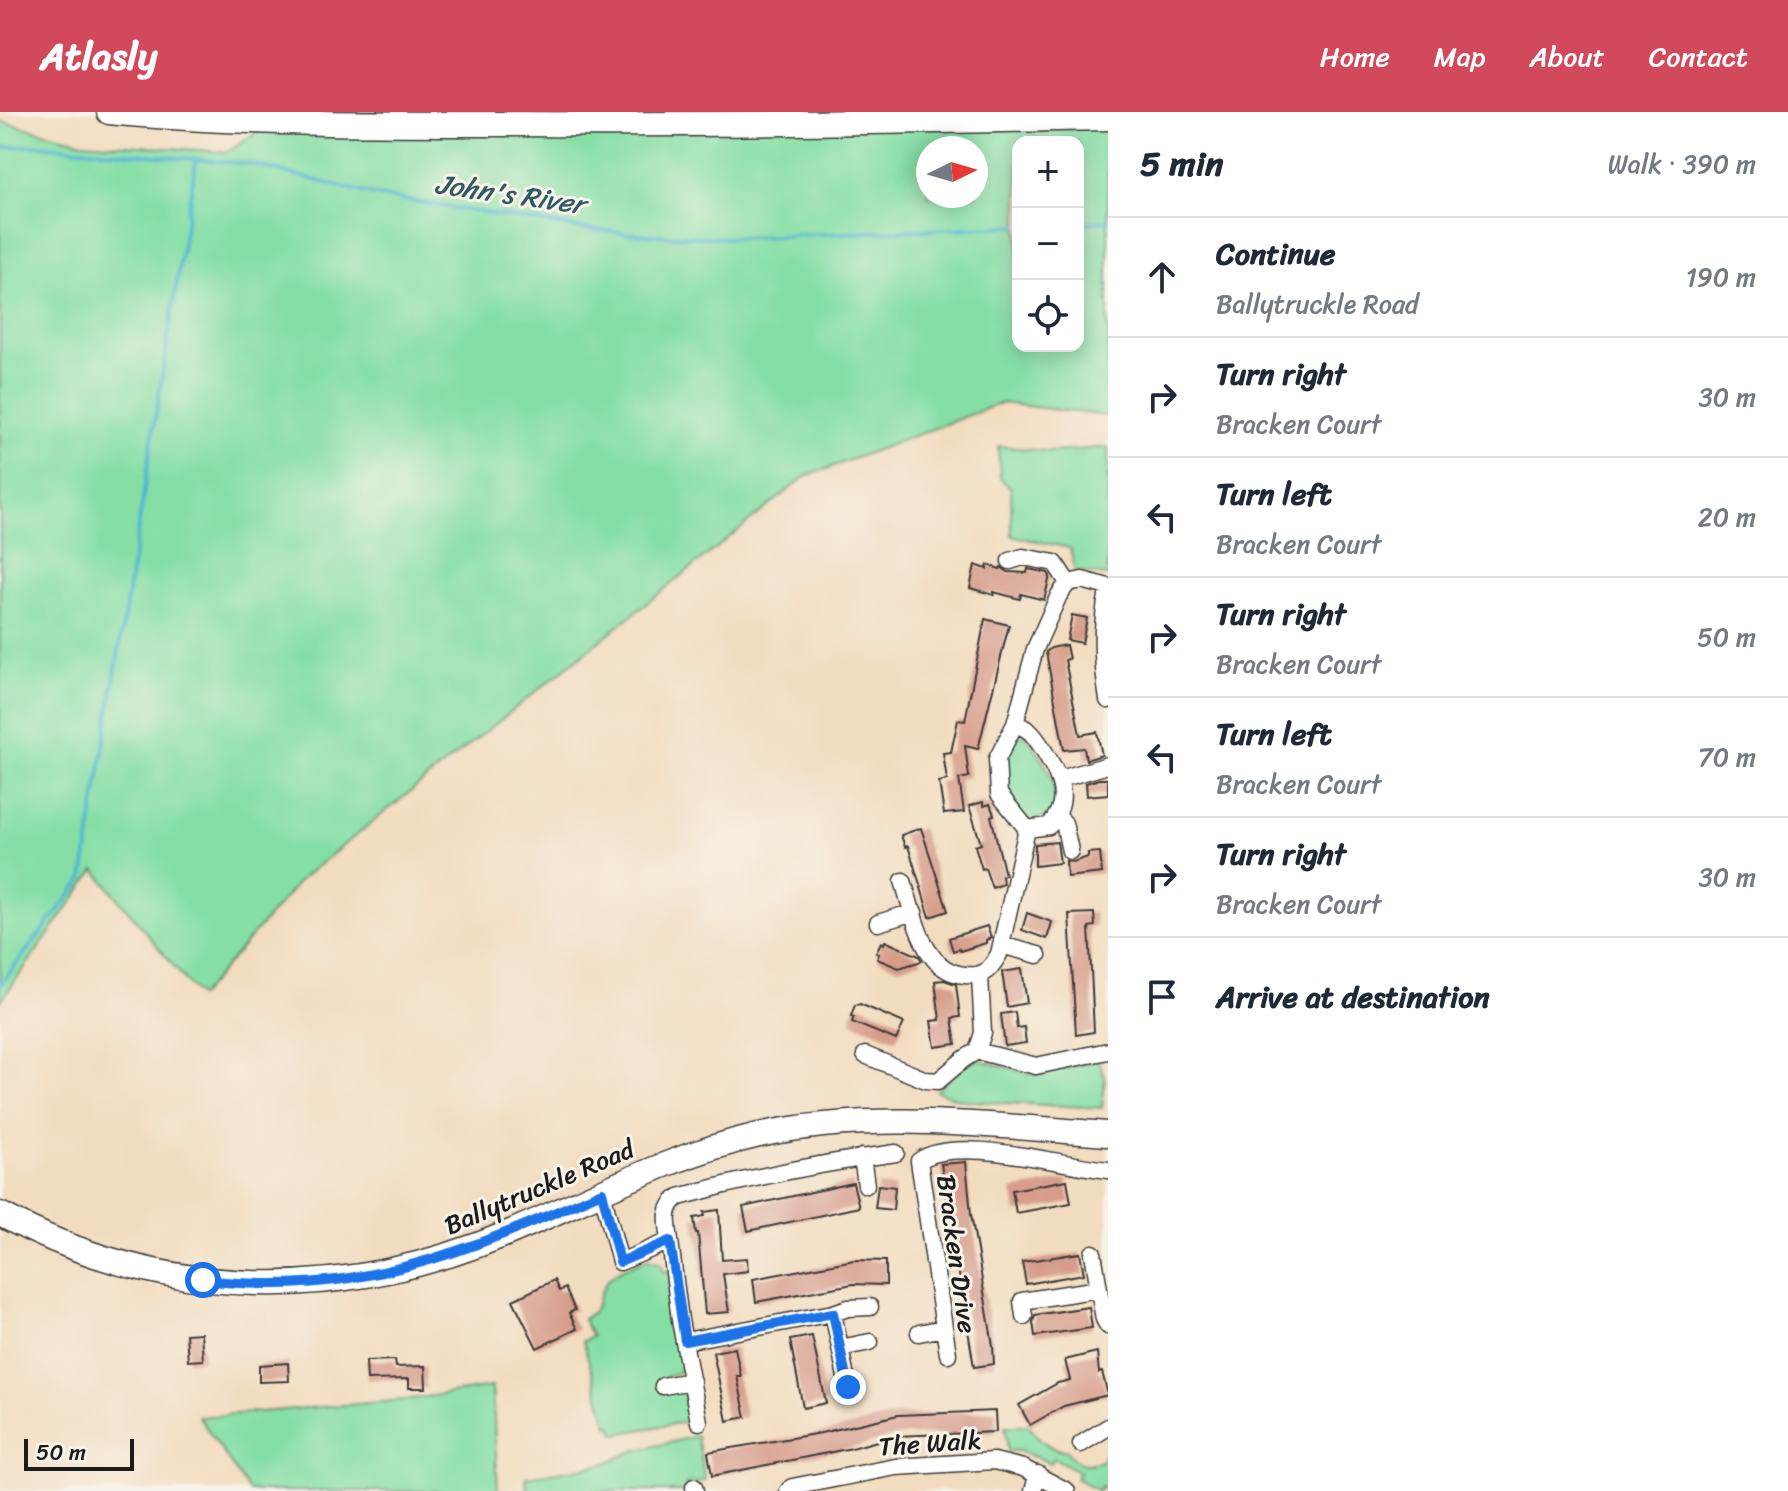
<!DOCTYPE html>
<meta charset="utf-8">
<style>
body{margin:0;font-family:Sriracha,sans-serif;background:#f6f6f7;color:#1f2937}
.controls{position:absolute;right:24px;top:24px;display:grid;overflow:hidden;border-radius:16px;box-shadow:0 4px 20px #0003}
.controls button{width:72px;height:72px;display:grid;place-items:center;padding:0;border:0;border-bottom:2px solid #e0e1e3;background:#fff;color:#1f2937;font:40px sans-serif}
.compass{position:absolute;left:916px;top:24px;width:72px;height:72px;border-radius:50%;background:#fff;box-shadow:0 4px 20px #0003;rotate:85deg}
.scale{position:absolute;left:24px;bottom:20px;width:110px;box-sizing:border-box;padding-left:8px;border:4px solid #1c1c1c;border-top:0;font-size:22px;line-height:28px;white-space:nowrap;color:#1c1c1c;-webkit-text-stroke:6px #f7f3e8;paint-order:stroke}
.stop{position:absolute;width:24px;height:24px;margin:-18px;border:6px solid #1a73e8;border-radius:50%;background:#fff}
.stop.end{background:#1a73e8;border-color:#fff;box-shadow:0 2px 8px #0008}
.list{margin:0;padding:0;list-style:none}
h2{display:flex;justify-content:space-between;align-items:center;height:104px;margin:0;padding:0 32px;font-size:34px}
h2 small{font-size:26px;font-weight:400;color:#747a83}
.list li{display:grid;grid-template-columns:52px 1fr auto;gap:24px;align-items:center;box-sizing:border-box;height:120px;padding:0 32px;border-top:2px solid #e0e1e3}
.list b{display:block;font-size:30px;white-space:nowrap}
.list p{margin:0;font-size:26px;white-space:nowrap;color:#747a83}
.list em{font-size:26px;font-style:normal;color:#747a83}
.icon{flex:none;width:44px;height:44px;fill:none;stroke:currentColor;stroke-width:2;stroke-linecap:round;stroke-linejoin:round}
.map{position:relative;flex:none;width:1108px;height:1379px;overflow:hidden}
header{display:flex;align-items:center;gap:48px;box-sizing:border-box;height:112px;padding:0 40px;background:#d1495b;color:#fff}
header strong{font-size:38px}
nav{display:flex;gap:44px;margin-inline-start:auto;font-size:28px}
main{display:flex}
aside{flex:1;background:#fff}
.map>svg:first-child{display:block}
</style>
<header>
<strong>Atlasly</strong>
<nav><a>Home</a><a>Map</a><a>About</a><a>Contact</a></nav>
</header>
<main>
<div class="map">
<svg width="1108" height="1379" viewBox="0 0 1108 1379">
<rect width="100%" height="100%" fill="#f7f3e8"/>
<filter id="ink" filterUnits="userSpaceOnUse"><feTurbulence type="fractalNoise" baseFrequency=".0125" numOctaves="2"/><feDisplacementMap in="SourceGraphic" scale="16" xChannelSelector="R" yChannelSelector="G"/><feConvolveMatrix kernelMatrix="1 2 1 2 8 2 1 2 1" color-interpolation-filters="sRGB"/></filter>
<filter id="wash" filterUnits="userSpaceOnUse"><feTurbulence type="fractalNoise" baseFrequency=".006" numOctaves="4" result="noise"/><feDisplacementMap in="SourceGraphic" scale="32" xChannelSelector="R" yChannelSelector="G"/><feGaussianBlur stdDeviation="1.8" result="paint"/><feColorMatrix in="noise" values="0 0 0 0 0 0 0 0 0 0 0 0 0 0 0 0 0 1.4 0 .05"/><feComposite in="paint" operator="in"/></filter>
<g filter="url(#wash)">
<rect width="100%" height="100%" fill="#f2dcbf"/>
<path fill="#85dfa5" stroke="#507e60" stroke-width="2" fill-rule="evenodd" d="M 288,0 L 1108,0 L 1108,304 L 1001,291 L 805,365 L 301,767 L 199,885 L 95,758 L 0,890 L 0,9 L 83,30 L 227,40 ZM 1018,30 L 1078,30 L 1078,234 L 1018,234 ZM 928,36 L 976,36 L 976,84 L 928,84 Z
M 998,334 L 1054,340 L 1108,335 L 1108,464 L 1075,459 L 1070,436 L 1012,424 L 1011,376 L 1000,366 Z
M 1019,623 L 1027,624 C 1043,648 1062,672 1052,702 L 1042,707 L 1026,708 L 1005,678 L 1003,651 Z
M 978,948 L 1037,963 L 1098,948 L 1105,966 L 1102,996 L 971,989 L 955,986 L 936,979 L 965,953 Z
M 649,1147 L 661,1151 L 663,1159 L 668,1159 L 682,1251 L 678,1261 L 659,1267 L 661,1281 L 677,1279 L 684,1281 L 692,1309 L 615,1322 L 612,1313 L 608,1314 L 583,1229 L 592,1225 L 583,1207 C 602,1197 596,1183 607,1169 C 616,1158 636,1151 649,1147 Z
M 492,1275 L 498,1379 L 249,1379 L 199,1305 L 405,1288 Z
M 1028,1313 C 1037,1325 1049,1339 1066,1338 C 1075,1352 1085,1355 1101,1349 L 1108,1340 L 1108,1378 L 1101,1374 L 1098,1379 L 1076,1366 L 1079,1360 L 1054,1346 L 1051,1351 L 1019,1339 L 1008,1339 L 1005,1315 Z
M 697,1324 L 705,1369 L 686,1372 L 687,1379 L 528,1379 L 526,1365 L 604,1352 L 634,1339 Z"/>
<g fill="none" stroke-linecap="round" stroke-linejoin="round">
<path stroke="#51b6d0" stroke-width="4" d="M 0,36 L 37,33 L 250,52 L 379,84 L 584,117 L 651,123 L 727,126 L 1018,114
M 1078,111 L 1108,109
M 0,873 L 83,767 L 196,48"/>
</g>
<g id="blocks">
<path fill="#d79d8c" d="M 975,453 L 987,457 L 988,453 L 1000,457 L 1001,455 L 1008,460 L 1027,461 L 1028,457 L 1048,461 L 1050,464 L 1044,488 L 1021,482 L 1020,487 L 994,480 L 994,483 L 970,476 Z
M 1072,503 L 1087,506 L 1082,531 L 1067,528 Z
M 985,507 L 1009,513 L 978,637 L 965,634 L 969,665 L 959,667 L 964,700 L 944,702 L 939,670 L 947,668 L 943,641 L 951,640 L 958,608 L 965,609 Z
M 1066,533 L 1069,547 L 1065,548 L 1080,623 L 1097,620 L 1102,643 L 1086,648 L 1084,636 L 1064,638 L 1046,540 L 1051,536 Z
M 1099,667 L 1108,667 L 1108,682 L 1087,684 L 1086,671 Z
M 983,690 L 984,694 L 990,692 L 994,703 L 991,704 L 1005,763 L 1002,764 L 1003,772 L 992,776 L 985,756 L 982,757 L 975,734 L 981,732 L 969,694 Z
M 921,716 L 948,799 L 930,805 L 908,734 L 905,735 L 901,723 Z
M 1057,730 L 1060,751 L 1035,754 L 1035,732 Z
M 1100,740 L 1102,761 L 1067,765 L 1066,749 L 1073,750 L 1088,745 L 1088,741 Z
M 1027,801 L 1052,810 L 1047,827 L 1022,818 Z
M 1094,801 L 1095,814 L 1089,815 L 1094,920 L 1076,923 L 1069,802 Z
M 987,814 L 991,826 L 986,828 L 986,831 L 960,839 L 959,837 L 953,839 L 949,826 Z
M 885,829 L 919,844 L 922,849 L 899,856 L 877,847 L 879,842 L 876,841 L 881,830 L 884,832 Z
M 1022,857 L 1027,891 L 1007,895 L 1002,860 Z
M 944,868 L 956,872 L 960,905 L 952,906 L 956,932 L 935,935 L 931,909 L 940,908 L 935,869 Z
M 860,892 L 904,911 L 896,928 L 852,910 L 854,905 L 851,904 L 855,893 Z
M 1015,900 L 1017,916 L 1024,915 L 1026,931 L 1005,934 L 1001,902 Z
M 966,1050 L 971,1102 L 993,1234 L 994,1252 L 974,1255 L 941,1052 Z
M 1067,1068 L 1071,1091 L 1016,1101 L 1012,1078 Z
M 853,1071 L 859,1095 L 748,1119 L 743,1095 Z
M 878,1073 L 895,1075 L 893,1098 L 875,1096 Z
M 719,1098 L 722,1148 L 747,1146 L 748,1159 L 723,1162 L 729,1200 L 705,1202 L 698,1121 L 696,1121 L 694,1106 L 705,1104 L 704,1100 Z
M 1080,1141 L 1084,1162 L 1026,1172 L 1022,1150 Z
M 854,1148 L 886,1149 L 886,1173 L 853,1172 L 756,1190 L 753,1167 Z
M 554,1168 L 559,1179 L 565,1176 L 575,1198 L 569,1201 L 577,1217 L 537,1236 L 513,1188 Z
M 1089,1195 L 1092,1216 L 1035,1224 L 1033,1210 L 1035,1203 Z
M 201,1221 L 203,1248 L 188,1249 L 186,1222 Z
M 812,1224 L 826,1291 L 803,1296 L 790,1228 Z
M 735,1236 L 741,1264 L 737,1264 L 746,1305 L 727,1309 L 713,1240 Z
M 1097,1240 L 1099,1261 L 1102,1260 L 1108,1283 L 1064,1294 L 1030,1313 L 1019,1293 L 1058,1271 L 1070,1268 L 1065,1248 Z
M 395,1248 L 396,1255 L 425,1254 L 426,1276 L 409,1276 L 409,1267 L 367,1268 L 366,1249 Z
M 288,1251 L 289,1269 L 259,1270 L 259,1253 Z
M 995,1299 L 996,1320 L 895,1324 L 852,1336 L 712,1364 L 708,1340 L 821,1321 L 898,1303 Z"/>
</g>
</g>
<g filter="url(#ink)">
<use href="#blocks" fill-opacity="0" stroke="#3c3934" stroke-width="2"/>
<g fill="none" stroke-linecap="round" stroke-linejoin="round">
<g stroke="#3c3934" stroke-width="19">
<path id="street" d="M 1010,449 L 1023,445 L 1055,451 L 1068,471
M 1108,479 C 1100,517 1102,550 1108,588
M 1015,612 C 1030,616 1035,625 1043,637 C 1059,664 1073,687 1049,714 L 1027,717
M 1060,667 L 1108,653
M 1058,705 L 1064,711 L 1070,739
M 1027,717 L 999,682 L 997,647 L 1015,612 L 1035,537 L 1059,483 L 1068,471 L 1082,468 L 1108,475
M 903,769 C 914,802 922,860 965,863 C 984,865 990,858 999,842 L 1027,717
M 878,811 L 914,800
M 1001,833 L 1038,843
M 977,939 L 1036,954 L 1108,939
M 865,943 L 926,968 L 938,969 L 964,947 L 977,939 L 983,921 L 980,864
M 862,1045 L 866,1073
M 602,1080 L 620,1150 L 670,1129 C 668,1112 663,1096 679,1085 C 751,1065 822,1051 896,1041
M 670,1129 L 680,1208 L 699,1310
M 1093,1141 L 1099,1177
M 833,1201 L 848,1196 L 870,1195
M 1024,1204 L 1022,1189 L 1099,1177 L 1104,1207 L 1108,1214
M 919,1221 L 944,1216
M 685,1229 L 833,1201 L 848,1275
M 840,1236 L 870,1230
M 948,1242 L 919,1049 C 955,1022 1064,1054 1108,1058
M 663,1274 L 692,1269
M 1081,1332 L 1108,1315
M 694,1375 L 695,1379
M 788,1379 L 792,1375 L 896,1355 L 994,1349 L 1023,1356 L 1067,1379
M 1033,1379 L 1038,1362"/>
</g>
<g stroke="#3c3934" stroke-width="27">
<path id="secondary" d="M 109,0 C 246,13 384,12 521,12 C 717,13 912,10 1108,6
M 0,1102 C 162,1189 338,1192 506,1122 C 590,1087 670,1043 759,1023 C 874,998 992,1014 1108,1022"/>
</g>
<use href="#street" stroke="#fff" stroke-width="16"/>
<use href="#secondary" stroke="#fff" stroke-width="24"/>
</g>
</g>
<g fill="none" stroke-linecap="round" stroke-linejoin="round" filter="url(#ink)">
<path stroke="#1a73e8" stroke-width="10" d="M 203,1168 C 360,1186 463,1141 602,1080 L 620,1150 L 670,1129 L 685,1229 L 833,1201 L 848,1275"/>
</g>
<g text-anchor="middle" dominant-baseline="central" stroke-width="6" stroke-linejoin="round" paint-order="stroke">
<g font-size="26" fill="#1c1c1c" stroke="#f7f3e8">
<text transform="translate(539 1075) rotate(-23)">Ballytruckle Road</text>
<text transform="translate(957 1142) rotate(82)">Bracken Drive</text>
<text transform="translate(930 1331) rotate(-4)">The Walk</text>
</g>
<g font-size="28" font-style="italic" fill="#315a64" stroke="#f7f3e8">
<text transform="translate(510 82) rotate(8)">John's River</text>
</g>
</g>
</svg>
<div class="controls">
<button>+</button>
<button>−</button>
<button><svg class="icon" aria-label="locate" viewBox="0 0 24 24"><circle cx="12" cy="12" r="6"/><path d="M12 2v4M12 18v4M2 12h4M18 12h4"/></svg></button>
</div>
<svg class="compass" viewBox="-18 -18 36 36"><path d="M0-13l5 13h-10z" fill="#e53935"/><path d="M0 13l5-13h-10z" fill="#747a83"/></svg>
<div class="scale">50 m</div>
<div class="stop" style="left:203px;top:1168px"></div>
<div class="stop end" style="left:848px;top:1275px"></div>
</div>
<aside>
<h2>5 min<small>Walk · 390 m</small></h2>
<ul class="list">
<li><svg class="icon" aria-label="ahead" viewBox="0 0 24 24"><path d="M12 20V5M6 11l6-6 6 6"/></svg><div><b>Continue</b><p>Ballytruckle Road</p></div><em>190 m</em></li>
<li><svg class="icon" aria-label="right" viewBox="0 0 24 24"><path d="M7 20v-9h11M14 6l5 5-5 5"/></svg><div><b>Turn right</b><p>Bracken Court</p></div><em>30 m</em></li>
<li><svg class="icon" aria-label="left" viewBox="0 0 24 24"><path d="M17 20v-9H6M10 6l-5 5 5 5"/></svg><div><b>Turn left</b><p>Bracken Court</p></div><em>20 m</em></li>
<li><svg class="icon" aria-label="right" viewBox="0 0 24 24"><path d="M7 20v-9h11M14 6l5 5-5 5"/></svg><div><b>Turn right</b><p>Bracken Court</p></div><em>50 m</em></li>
<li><svg class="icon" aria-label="left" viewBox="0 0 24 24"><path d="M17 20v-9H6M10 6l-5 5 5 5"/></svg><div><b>Turn left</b><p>Bracken Court</p></div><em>70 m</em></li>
<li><svg class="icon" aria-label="right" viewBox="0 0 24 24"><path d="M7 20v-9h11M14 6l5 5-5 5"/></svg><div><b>Turn right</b><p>Bracken Court</p></div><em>30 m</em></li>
<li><svg class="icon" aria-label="arrive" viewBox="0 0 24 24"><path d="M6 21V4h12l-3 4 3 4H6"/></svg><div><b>Arrive at destination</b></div></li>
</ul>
</aside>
</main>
